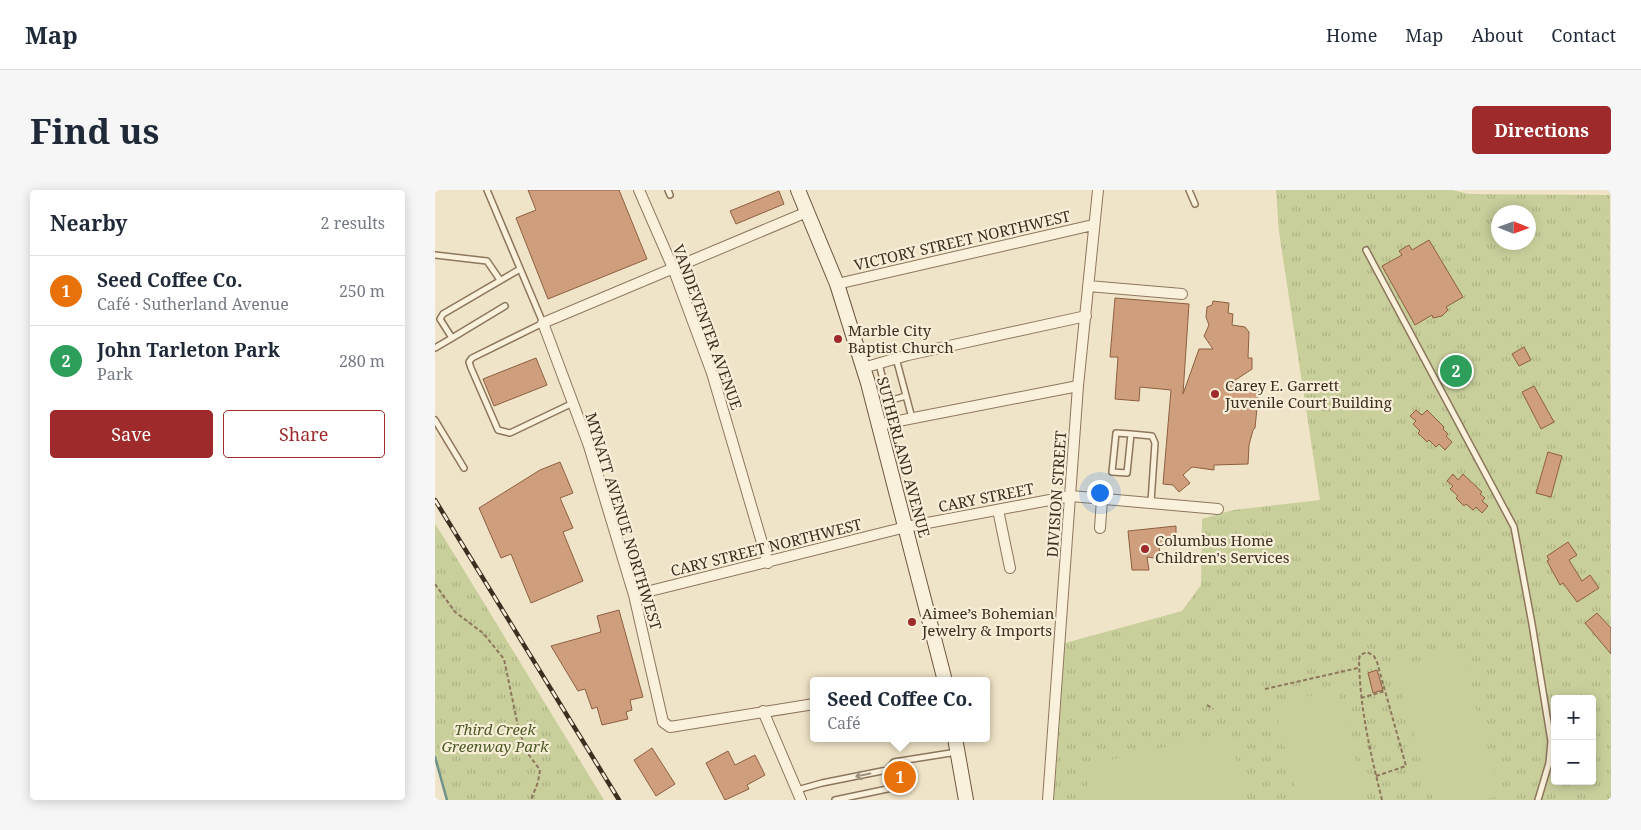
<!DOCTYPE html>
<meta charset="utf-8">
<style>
body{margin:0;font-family:"Noto Serif",serif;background:#f6f6f7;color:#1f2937}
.controls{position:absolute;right:15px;bottom:15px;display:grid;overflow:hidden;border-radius:5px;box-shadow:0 2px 12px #0003}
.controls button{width:45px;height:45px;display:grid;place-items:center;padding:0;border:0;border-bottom:1px solid #e0e1e3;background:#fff;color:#1f2937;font:25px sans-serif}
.compass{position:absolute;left:1056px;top:15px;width:45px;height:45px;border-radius:50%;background:#fff;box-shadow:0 2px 12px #0003;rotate:91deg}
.you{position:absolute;left:664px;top:302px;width:18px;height:18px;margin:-12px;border:4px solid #fff;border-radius:50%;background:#1a73e8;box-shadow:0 0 0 8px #1a73e833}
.badge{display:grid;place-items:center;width:32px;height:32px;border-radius:50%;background:#9e2a2b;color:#fff;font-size:16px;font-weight:700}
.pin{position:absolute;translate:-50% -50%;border:2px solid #fff;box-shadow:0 1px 5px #0006}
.popup{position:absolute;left:375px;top:487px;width:180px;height:65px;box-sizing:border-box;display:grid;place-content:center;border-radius:5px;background:#fff;filter:drop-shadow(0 1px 4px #0005);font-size:16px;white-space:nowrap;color:#747a83}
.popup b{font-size:19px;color:#1f2937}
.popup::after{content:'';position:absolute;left:50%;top:100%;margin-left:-10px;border:10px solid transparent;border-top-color:#fff}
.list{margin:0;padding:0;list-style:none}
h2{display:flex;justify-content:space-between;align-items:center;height:65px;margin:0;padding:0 20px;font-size:21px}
h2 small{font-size:16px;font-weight:400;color:#747a83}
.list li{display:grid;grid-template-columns:32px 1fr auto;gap:15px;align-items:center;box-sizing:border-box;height:70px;padding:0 20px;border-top:1px solid #e0e1e3}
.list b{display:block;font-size:19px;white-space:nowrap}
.list p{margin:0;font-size:16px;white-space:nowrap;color:#747a83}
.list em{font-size:16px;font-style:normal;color:#747a83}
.actions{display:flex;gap:10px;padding:15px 20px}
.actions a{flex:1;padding:11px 0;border:1px solid #9e2a2b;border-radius:5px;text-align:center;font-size:18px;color:#9e2a2b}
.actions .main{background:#9e2a2b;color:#fff}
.map{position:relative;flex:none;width:1176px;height:610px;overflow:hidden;border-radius:5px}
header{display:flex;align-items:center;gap:30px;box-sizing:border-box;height:70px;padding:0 25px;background:#fff;border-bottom:1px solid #e0e1e3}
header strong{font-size:24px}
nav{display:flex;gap:28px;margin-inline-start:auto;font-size:18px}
.intro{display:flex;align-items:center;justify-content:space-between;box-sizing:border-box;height:120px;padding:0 30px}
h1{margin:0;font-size:35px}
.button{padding:12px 22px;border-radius:5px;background:#9e2a2b;color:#fff;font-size:18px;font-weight:700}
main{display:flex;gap:30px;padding:0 30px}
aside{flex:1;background:#fff;border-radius:5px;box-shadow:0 2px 12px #0003}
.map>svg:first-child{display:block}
</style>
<header>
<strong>Map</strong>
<nav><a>Home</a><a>Map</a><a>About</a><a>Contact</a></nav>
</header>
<div class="intro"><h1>Find us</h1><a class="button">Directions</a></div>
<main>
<aside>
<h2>Nearby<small>2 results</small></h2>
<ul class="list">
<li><span class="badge" style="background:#e8710a">1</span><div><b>Seed Coffee Co.</b><p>Café · Sutherland Avenue</p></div><em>250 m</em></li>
<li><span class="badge" style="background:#2e9e5b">2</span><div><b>John Tarleton Park</b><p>Park</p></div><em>280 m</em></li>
</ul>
<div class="actions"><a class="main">Save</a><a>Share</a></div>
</aside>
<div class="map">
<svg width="1176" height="610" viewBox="0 0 1176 610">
<defs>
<pattern id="grass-tufts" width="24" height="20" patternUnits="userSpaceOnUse" patternTransform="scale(1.25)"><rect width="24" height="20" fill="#c9cf9b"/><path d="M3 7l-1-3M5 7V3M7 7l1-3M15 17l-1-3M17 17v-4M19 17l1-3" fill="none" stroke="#aeb285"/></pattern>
</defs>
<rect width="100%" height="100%" fill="#f0e4c8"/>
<path fill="url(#grass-tufts)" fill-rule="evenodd" d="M 841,0 L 1017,0 L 1034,4 L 1175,5 L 1176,610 L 619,610 L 630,453 L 747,421 L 766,395 L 767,329 L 798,320 L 885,310 L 844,42 ZM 1064,22 L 1094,22 L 1094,52 L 1064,52 ZM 1120,509 L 1157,509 L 1157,591 L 1120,591 Z
M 0,334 L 8,346 L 169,610 L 12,610 L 0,567 Z"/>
<path fill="#c9cf9b" d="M 1024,461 L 1067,605 L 1048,610 L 998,610 L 960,479 Z
M 902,499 L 930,610 L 863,610 L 839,515 Z
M 795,542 L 810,609 L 656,610 L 649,576 Z"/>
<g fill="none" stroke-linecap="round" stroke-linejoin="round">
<path stroke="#6f938a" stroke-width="2.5" d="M 0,567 L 12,610"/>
</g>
<path fill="#cf9f7d" stroke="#8d5f41" d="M 93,0 L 184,0 L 212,69 L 113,109 L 81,28 L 101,20 Z
M 344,1 L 349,14 L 301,34 L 295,21 Z
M 994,50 L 1028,107 L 1011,117 L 1013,120 L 1007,126 L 998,128 L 997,125 L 980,135 L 947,76 L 967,65 L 964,61 L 974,55 L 977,60 Z
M 680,108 L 754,114 L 748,204 L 764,159 L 778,159 L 769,146 L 774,135 L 771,127 L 772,117 L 777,115 L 778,111 L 794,113 L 793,123 L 798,124 L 797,135 L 810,137 L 814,142 L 813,168 L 817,168 L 817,179 L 793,195 L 824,198 L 820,238 L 818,240 L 814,255 L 813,274 L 779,275 L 779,280 L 757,277 L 748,285 L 755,293 L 744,302 L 738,295 L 728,294 L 736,200 L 705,197 L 704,211 L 680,209 L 683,167 L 675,167 Z
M 1089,157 L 1096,170 L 1084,176 L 1077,164 Z
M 101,168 L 112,195 L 59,216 L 48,189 Z
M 1099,196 L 1119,232 L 1106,239 L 1087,202 Z
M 981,220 L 987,225 L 992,220 L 1009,237 L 1008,239 L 1013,244 L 1011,246 L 1017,252 L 1010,260 L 1004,254 L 1001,257 L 994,250 L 992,252 L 983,243 L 985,241 L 978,234 L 981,231 L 975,226 Z
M 1113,262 L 1127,266 L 1116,307 L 1101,303 Z
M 125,272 L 138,303 L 125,308 L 138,338 L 128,342 L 148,391 L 96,413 L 76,364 L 66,368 L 44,318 L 105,280 Z
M 1018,284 L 1023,290 L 1028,284 L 1047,302 L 1045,304 L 1050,308 L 1047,311 L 1053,316 L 1047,323 L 1041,317 L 1038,320 L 1031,314 L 1029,316 L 1021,308 L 1023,306 L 1015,299 L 1018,296 L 1012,291 Z
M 741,336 L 741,354 L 725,355 L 724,363 L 719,368 L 712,367 L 714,380 L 697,380 L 693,341 Z
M 1133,352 L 1142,365 L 1134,370 L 1147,391 L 1155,385 L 1164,398 L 1142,412 L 1128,393 L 1125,395 L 1112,371 L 1114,370 L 1112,366 Z
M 184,420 L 208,507 L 195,510 L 197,520 L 191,522 L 193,529 L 167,535 L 162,517 L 157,519 L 150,499 L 143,501 L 116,456 L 166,442 L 162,426 Z
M 1162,423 L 1176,438 L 1176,464 L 1150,433 Z
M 942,480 L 948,500 L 938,503 L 933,483 Z
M 217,558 L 240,594 L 221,606 L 199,570 Z
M 293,561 L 300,575 L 320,565 L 330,585 L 312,595 L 314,599 L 290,610 L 271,573 Z"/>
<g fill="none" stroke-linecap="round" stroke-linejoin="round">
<g stroke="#8d765c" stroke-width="8">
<path id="lane" d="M 52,0 L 108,133 L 37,168 L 34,172 L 36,178 L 63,240 L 75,243 L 138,213
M 233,0 L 235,5
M 754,0 L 760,14
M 931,60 L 1079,337 L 1097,434 L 1116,551 L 1114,573 L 1103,610
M 0,65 L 52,71 L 65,90
M 70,116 L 17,148 L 5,129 L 8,124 L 85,79
M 0,158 L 17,148
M 461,168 L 477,228
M 444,174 L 459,232
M 453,211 L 471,206
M 0,230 L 29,278
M 696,244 L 681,243 L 677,282 L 692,283 L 696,244 L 717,246 L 720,253 L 716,312
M 452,580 L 459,572 L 522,562
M 362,600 L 387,593 L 452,580 L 457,598 L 400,610"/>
</g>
<g stroke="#8d765c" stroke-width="12">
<path id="street" d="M 204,0 L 238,78 L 277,183 L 333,373
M 372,22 L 108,133 L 154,256 L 199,405 L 228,532 L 235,537 L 379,514
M 402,94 L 658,35
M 653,96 L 747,104
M 428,178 L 473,165 L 651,126
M 443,235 L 643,196
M 563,320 L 575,378
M 665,338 L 667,309
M 199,405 L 471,337 L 636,306 L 783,319
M 328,521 L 366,610
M 613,610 L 643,196 L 663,0"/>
</g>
<g stroke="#6f573f" stroke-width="16">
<path id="secondary" d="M 363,0 L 402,94 L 433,193 L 510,491
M 520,548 L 531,610"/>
</g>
<path stroke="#8d765c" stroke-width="2" stroke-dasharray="4 2.5" stroke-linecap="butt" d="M 0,394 L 20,422 L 48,443 L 69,469 L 84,541 L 94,565 L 105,580 L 103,592 L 96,610
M 830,499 L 923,478
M 926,508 L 950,501
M 772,515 L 778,519
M 941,586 L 971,576 L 942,472 L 939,466 L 932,462 L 925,465 L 924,469 C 925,520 935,561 947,610"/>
<use href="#lane" stroke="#faf1dc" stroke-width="5"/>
<use href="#street" stroke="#faf1dc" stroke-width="10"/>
<use href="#secondary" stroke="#faf1dc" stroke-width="14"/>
<g stroke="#3d2e20" stroke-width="4.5">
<path id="rail" d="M 0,310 L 184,610"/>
</g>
<use href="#rail" stroke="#f7eed8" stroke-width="2.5" stroke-dasharray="8" stroke-linecap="butt"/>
</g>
<defs><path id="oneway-shaft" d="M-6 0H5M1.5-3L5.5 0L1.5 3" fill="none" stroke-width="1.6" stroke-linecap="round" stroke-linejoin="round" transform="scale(1.25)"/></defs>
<use stroke="#9c907e" href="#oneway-shaft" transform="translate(428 585) rotate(169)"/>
<g fill="#9e2a2b" stroke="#f7eed8" stroke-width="2">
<circle cx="403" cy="149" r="5"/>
<circle cx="780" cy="204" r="5"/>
<circle cx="710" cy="359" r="5"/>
<circle cx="477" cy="432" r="5"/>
</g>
<g text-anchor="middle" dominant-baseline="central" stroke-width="4.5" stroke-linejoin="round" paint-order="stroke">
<g font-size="15" fill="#3d2e20" stroke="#f7eed8">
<text transform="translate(527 50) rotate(-13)">VICTORY STREET NORTHWEST</text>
<text transform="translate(273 137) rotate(70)">VANDEVENTER AVENUE</text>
<text transform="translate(469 267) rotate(75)">SUTHERLAND AVENUE</text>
<text transform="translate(621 304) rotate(-86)">DIVISION STREET</text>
<text transform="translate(551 307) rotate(-11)">CARY STREET</text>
<text transform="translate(189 331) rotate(73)">MYNATT AVENUE NORTHWEST</text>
<text transform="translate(331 357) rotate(-14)">CARY STREET NORTHWEST</text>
</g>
<g font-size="15" fill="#3d2e20" stroke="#f7eed8" text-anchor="start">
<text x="413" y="140">Marble City<tspan x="413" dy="17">Baptist Church</tspan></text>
<text x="790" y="195">Carey E. Garrett<tspan x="790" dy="17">Juvenile Court Building</tspan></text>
<text x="720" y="350">Columbus Home<tspan x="720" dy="17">Children's Services</tspan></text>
<text x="487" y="423">Aimee’s Bohemian<tspan x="487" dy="17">Jewelry &amp; Imports</tspan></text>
</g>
<g font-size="15" font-style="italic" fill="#4d5a26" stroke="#f7eed8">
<text x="60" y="539">Third Creek<tspan x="60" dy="17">Greenway Park</tspan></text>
</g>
</g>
</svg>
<div class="controls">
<button>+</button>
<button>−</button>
</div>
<svg class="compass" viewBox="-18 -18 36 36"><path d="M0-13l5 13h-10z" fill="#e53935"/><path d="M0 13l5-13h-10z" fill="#747a83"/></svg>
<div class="you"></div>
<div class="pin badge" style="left:465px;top:587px;background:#e8710a">1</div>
<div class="popup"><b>Seed Coffee Co.</b>Café</div>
<div class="pin badge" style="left:1021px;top:181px;background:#2e9e5b">2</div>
</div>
</main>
